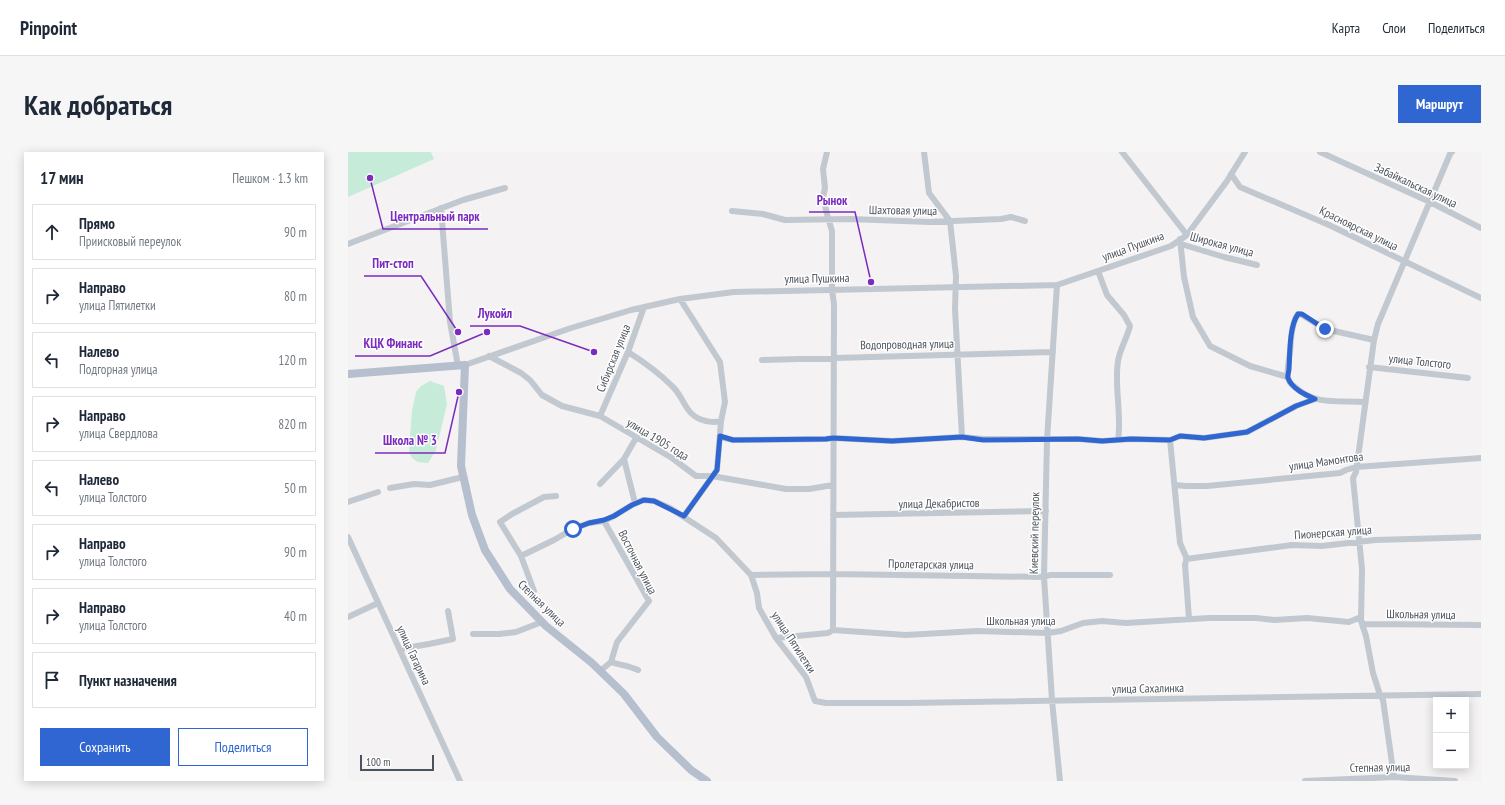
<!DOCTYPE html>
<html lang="ru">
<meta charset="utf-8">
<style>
body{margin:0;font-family:"PT Sans Narrow",sans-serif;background:#f6f6f7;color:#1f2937}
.controls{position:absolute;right:12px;bottom:12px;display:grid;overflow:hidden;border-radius:0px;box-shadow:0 2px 10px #0003}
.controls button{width:36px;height:36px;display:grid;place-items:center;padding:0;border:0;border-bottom:1px solid #e0e1e3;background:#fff;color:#1f2937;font:20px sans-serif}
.scale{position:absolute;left:12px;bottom:10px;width:74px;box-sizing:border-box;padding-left:4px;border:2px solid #4c535d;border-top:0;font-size:11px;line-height:14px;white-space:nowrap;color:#4c535d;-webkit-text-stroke:3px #fff;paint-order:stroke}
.stop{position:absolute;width:12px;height:12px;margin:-9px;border:3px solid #2f66d1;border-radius:50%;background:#fff}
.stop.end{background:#2f66d1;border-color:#fff;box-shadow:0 1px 4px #0008}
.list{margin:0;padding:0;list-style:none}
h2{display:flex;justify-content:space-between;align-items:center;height:52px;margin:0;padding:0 16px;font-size:17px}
h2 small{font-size:13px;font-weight:400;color:#747a83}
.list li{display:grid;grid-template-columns:26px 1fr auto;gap:12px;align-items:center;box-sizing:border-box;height:56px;margin:0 8px 8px;padding:0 8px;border:1px solid #e0e1e3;border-radius:0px}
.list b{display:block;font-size:15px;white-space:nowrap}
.list p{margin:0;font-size:13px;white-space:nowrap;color:#747a83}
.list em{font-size:13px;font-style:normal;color:#747a83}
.actions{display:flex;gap:8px;padding:12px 16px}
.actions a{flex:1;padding:9px 0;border:1px solid #2f66d1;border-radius:0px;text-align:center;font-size:14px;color:#2f66d1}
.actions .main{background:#2f66d1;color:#fff}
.icon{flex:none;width:22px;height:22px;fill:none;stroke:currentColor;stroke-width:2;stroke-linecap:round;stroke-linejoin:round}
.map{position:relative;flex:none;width:1133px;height:629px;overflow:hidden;border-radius:0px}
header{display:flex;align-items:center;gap:24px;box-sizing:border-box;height:56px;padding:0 20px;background:#fff;border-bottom:1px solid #e0e1e3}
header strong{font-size:19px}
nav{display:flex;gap:22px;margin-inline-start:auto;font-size:14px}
.intro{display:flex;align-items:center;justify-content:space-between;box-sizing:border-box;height:96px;padding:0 24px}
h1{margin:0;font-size:28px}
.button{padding:10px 18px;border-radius:0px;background:#2f66d1;color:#fff;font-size:14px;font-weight:700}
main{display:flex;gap:24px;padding:0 24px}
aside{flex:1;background:#fff;border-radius:0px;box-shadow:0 2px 10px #0003}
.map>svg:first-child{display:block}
</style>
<header>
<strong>Pinpoint</strong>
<nav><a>Карта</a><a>Слои</a><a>Поделиться</a></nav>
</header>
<div class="intro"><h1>Как добраться</h1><a class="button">Маршрут</a></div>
<main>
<aside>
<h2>17 мин<small>Пешком · 1.3 km</small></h2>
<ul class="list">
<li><svg class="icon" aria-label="ahead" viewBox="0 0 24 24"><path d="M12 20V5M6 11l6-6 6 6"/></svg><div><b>Прямо</b><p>Приисковый переулок</p></div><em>90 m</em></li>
<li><svg class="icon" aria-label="right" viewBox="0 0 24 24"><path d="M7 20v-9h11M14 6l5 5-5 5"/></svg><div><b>Направо</b><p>улица Пятилетки</p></div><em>80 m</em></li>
<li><svg class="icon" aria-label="left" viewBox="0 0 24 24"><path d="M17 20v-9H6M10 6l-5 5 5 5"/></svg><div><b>Налево</b><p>Подгорная улица</p></div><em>120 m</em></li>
<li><svg class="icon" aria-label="right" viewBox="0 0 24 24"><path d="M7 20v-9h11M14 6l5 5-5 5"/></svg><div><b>Направо</b><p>улица Свердлова</p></div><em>820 m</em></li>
<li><svg class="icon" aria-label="left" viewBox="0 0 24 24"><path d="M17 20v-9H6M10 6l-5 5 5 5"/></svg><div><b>Налево</b><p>улица Толстого</p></div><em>50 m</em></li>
<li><svg class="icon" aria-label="right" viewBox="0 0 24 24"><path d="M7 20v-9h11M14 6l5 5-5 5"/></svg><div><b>Направо</b><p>улица Толстого</p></div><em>90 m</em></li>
<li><svg class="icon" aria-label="right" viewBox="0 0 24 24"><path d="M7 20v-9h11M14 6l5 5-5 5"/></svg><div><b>Направо</b><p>улица Толстого</p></div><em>40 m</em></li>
<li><svg class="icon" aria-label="arrive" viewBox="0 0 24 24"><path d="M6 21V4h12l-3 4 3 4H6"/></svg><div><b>Пункт назначения</b></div></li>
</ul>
<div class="actions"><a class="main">Сохранить</a><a>Поделиться</a></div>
</aside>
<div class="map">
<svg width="1133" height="629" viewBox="0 0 1133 629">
<rect width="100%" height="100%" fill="#f4f2f2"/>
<path fill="#c6ebd8" d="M 0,0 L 83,0 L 86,7 L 0,45 Z
M 82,229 L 96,234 L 99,252 L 88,298 L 80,311 L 70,310 L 64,306 L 61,299 L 64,259 L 68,240 L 73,234 Z"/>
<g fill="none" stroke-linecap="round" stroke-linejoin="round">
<path stroke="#c2c8cf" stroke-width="6" d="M 479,0 L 475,17 L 477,36 L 475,45 L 479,62 L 484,79 L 484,138 L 486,152 L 485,478
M 576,0 L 581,41 L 602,69 L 608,124 L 607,157 L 614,285
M 774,0 L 839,83
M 972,0 L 1082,50 L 1133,76
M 883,22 L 892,35 L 981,73 L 1133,146
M 93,56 L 102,170 L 110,214
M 384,59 L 415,62 L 437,68 L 502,67 L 581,70 L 653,67 L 663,65 L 677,69
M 832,87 L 836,125 L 845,165 L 862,194 L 902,214 L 940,225
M 0,92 L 115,48 L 157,36
M 833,92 L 876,105 L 909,113
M 750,119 L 759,143 L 776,163 L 782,174 C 779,186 772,197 770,209 C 766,235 774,262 770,288
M 709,133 L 699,288 L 696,425 L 704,548 L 712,629
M 332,147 L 372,210 L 377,250 L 373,269 L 369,318 L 336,364
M 280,200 C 296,210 311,221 324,234 C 338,247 336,264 358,269 C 364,270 367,271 373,269
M 141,204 L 173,221 L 182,228 L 194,243 L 214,254 L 252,264 L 324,306 L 348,324 L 364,324 L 438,337 L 461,337 L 485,333
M 414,208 L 705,200
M 117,213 L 223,176 L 283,158 L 332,147 L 386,140 L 709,133 L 823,94 L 839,83 L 879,29 L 897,0
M 1021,215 L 1120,226
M 1017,250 C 991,248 967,254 947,235 C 944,233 940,229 940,225 C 939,221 941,206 942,200 C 943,189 943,171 950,162 L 954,163 L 977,177 L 1026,188
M 252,264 L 280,200 L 296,155
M 372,285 L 385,288 L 478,287 L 485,286 L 544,289 L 614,285 L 635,287 L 730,287 L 754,289 L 783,287 L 822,288 L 832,284 L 856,286 L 899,280 L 948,254 L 967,247
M 822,288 L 832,391 L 839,407 L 837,412 L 841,467
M 252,332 L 276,307
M 827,333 L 838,334 L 859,334 L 992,321 L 998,318 L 1008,315 L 1133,306
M 42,336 L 66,332 L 82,333 L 115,325
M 0,350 L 30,340
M 287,351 L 276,307 L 288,286
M 485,363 L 698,359
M 0,385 L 112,629
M 173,404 L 152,370 L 164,362 L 196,345 L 208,344
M 838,407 L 944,393 L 974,394 L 1027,388 L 1133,385
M 403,423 L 485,422 L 696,425 L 702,423 L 762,423
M 186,439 L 173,404 L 206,388 L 225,377 L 241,371 L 256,369 L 266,364 L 284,353 L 295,348 L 306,349 L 322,356 L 368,386 L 403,423 L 409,441 L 411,456 L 428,486 L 458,525 L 467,549 L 478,551 L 559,551 L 1133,542
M 0,465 L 30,451
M 1013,469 L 1016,472 L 1133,473
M 125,482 L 151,482 L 168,480 L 194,470
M 428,486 L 480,481 L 485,478 L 558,483 L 629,479 L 700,481 L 713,479 L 735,471 L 754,469 L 778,471 L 861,466 L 908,466 L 926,468 L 959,466 L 1001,470 L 1013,465
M 52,497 L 81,492 L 105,487 L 100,459
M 263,510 C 272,513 281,514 290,518
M 252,519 L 263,510 L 269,490 L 301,449 L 256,369
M 1046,625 L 1035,548 L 1032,543 L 1025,521 L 1018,484 L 1013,469 L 1014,417 L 1005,326 L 1008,320 L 1026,188 L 1030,172 L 1102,2 L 1104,0
M 957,629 L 1046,625 L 1107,629"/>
<path stroke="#b5bfcd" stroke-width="8" d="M 0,222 L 117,213 L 113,314 L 124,363 L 137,398 L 162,437 L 198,474 L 244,511 L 276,542 L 309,585 L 343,618 L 359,629"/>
</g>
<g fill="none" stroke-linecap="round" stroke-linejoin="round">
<path stroke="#2f66d1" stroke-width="5" d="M 225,377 L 241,371 L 256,368 L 266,364 L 284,353 L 296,348 L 306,349 L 336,364 L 369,318 L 372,284 L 385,288 L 478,287 L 485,286 L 544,289 L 614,285 L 635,288 L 730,287 L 754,289 L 783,287 L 822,288 L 832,284 L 856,286 L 899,280 L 948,254 L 967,247 C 958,243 944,237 940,226 C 939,224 941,220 941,217 C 942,202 941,175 950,162 L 954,162 L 977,177"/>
</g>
<g text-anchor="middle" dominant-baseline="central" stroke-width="3" stroke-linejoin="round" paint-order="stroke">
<g font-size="12" fill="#4c535d" stroke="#fff">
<text transform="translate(1068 33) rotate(25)">Забайкальская улица</text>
<text transform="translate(555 58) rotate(1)">Шахтовая улица</text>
<text transform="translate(1011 76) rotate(26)">Красноярская улица</text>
<text transform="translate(874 92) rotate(15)">Широкая улица</text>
<text transform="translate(785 94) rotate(-20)">улица Пушкина</text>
<text transform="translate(469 126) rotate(-1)">улица Пушкина</text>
<text transform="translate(559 192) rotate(-1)">Водопроводная улица</text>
<text transform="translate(265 206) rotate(-68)">Сибирская улица</text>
<text transform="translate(1072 209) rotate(6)">улица Толстого</text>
<text transform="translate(310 287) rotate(31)">улица 1905 года</text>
<text transform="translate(978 309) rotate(-8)">улица Мамонтова</text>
<text transform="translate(591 351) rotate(-1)">улица Декабристов</text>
<text transform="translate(985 380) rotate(-4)">Пионерская улица</text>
<text transform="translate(686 381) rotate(-89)">Киевский переулок</text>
<text transform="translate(290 410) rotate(63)">Восточная улица</text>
<text transform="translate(583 412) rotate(1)">Пролетарская улица</text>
<text transform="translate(194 451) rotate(44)">Степная улица</text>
<text transform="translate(1073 462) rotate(1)">Школьная улица</text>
<text x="673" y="468">Школьная улица</text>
<text transform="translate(446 490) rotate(57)">улица Пятилетки</text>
<text transform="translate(66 503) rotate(65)">улица Гагарина</text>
<text transform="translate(800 536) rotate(-1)">улица Сахалинка</text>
<text transform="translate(1032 615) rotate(-1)">Степная улица</text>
</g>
</g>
<path fill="none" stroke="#7b2cbf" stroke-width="1.5" d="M523 130L507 60H461M22 26L35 77H140M110 180L73 124H16M246 200L172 174H122M139 180L82 204H7M111 240L97 301H27"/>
<g fill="#7b2cbf" stroke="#fff" stroke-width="1.5">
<circle cx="523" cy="130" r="4"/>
<circle cx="22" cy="26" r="4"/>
<circle cx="110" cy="180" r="4"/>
<circle cx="246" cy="200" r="4"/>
<circle cx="139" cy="180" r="4"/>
<circle cx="111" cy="240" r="4"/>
</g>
<g font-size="13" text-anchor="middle" font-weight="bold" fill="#7b2cbf" stroke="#fff" stroke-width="3" stroke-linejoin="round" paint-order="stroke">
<text x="484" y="53">Рынок</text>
<text x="87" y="69">Центральный парк</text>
<text x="45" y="116">Пит-стоп</text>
<text x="147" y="166">Лукойл</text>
<text x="45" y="196">КЦК Финанс</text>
<text x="62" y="293">Школа № 3</text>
</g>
</svg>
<div class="controls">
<button>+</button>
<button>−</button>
</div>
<div class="scale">100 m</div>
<div class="stop" style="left:225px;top:377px"></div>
<div class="stop end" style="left:977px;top:177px"></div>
</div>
</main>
